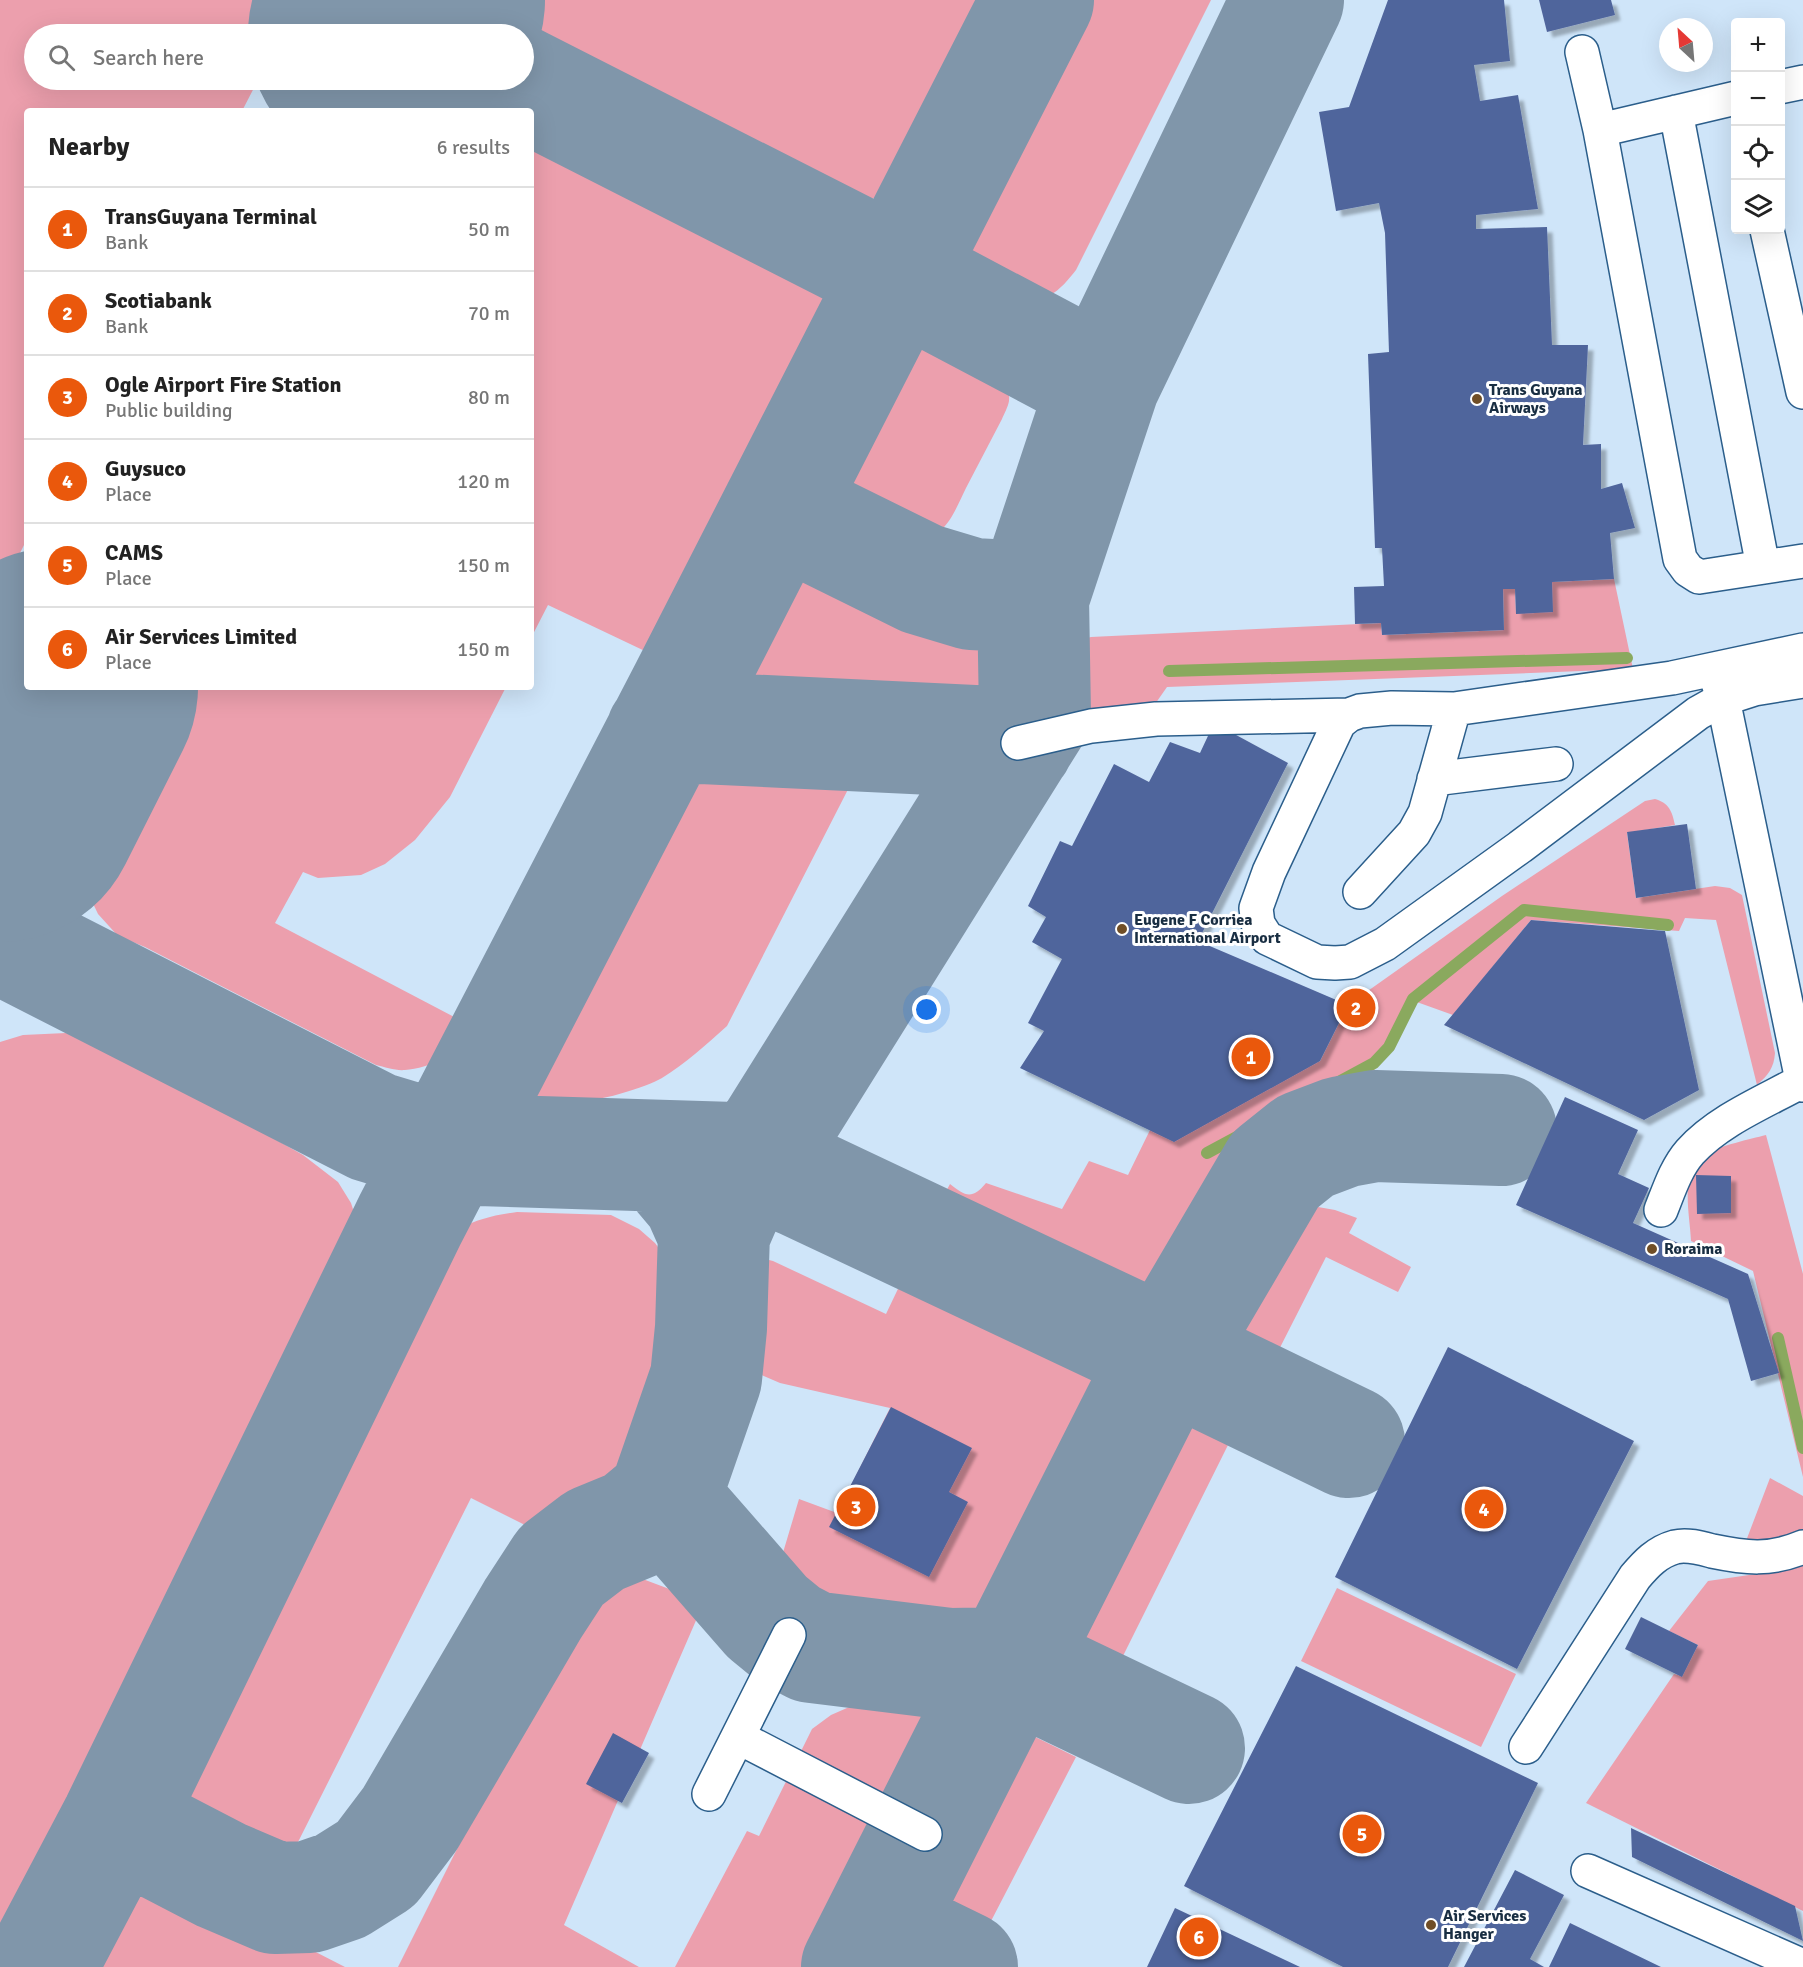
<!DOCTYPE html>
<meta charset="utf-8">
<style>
body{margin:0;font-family:Signika,sans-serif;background:#f2f2f2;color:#222}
.controls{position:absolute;right:18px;top:18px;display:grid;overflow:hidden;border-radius:6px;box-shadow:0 6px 24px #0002}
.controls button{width:54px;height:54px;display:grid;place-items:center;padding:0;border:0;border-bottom:2px solid #e0e0e0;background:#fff;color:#222;font:30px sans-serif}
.compass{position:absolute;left:1659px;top:18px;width:54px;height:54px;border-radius:50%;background:#fff;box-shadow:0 6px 24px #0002;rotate:334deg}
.you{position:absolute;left:927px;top:1010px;width:21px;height:21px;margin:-15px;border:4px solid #fff;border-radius:50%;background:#1a73e8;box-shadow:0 0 0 9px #1a73e833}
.badge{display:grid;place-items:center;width:39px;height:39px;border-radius:50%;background:#ea580c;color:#fff;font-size:20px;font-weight:700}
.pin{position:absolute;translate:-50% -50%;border:3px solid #fff;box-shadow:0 2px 6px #0006}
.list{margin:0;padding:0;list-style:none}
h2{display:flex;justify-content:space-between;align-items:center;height:78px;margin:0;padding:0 24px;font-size:26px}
h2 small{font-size:20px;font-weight:400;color:#767676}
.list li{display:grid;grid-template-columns:39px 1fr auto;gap:18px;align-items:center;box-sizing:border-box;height:84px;padding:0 24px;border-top:2px solid #e0e0e0}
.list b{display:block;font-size:22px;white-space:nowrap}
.list p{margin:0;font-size:20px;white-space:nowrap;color:#767676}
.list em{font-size:20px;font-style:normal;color:#767676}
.icon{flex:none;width:33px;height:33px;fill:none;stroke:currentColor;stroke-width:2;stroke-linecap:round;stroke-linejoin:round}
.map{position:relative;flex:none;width:1803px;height:1967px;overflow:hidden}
.search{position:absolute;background:#fff;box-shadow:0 6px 24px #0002;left:24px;top:24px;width:510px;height:66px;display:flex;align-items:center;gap:15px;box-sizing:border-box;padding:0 21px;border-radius:33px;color:#767676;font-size:22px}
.panel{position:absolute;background:#fff;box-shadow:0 6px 24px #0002;left:24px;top:108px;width:510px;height:582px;border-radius:6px}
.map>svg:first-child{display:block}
</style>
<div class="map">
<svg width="1803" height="1967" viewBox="0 0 1803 1967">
<defs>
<filter id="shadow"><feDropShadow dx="5.5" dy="5.5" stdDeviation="1.5" flood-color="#0004"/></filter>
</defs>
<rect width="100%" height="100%" fill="#cfe5f9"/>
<path fill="#ec9fad" d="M 0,0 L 298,0 L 280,34 L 34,34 L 34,80 L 258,80 L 242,111 L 27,111 L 27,539 L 0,593 Z
M 529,0 L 1006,0 C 991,27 977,54 963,81 C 942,121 915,180 872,199 C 850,209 826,201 804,196 L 549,52 C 534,37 532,21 529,0 Z
M 1074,0 L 1211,0 L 1076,270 C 1068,280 1061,289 1049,296 C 1013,314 964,290 960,249 C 959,235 963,224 967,212 Z
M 531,117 L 805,258 C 832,278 837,297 836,329 L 668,662 L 548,605 L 531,638 Z
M 935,334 C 946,334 956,335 967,338 C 992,347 1011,375 1009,401 C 1008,407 1004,414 1002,419 C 990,442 978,465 966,488 C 959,502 952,521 940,531 C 921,547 905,543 885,532 C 867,522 846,512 839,490 C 836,480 834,469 837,459 C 844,434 883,365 901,348 C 911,340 923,337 935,334 Z
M 820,571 C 832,573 845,574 856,579 C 877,591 895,610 916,621 C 926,626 935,632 945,635 C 976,643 1011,642 1012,682 C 1013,702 992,712 976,718 C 931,720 887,721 842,723 C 820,724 794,728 773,722 C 748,714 735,689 729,666 C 739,647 753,608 768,594 C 783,581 802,576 820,571 Z
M 1614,579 L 1633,669 L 1167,687 L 1153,707 C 1133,709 1103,716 1083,711 C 1055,705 1049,664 1069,646 C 1075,641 1083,639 1091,637 L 1381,623 L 1382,635 L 1504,630 L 1503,589 L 1515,589 L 1516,613 L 1552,582 Z
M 166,687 L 506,687 L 450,797 L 415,840 L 385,864 L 361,875 L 318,878 L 303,872 L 275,923 L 479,1030 C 467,1051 428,1069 405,1070 C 396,1071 385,1067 376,1065 L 145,947 L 118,936 L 98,914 L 89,895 L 86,877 L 86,860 L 92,832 Z
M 861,764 L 727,1026 C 706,1045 686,1063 662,1078 C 637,1092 539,1122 525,1085 C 522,1078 523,1070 525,1063 L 660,794 C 677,776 687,770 711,765 Z
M 1655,799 C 1669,803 1672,811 1675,825 L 1627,833 L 1636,898 L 1715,886 L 1730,888 L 1742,895 L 1775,1053 C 1774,1068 1768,1075 1757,1085 L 1716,920 L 1685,918 L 1679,931 L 1531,920 L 1453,1015 L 1414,1001 L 1391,1047 L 1372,1073 L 1398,1090 L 1388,1106 L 1358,1108 L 1330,1116 L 1269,1144 L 1246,1158 L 1226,1177 L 1210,1201 L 1153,1300 C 1144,1315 1136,1321 1117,1317 L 929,1223 L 950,1184 C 965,1196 972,1200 986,1183 L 1062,1209 L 1089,1161 L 1128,1175 L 1150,1130 L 1320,1061 L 1348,1005 L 1502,896 L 1645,801 Z
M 66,1033 L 108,1045 L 303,1155 L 338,1182 L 351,1203 L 360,1231 L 362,1255 L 355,1293 L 7,1967 L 0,1967 L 0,1042 L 23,1035 Z
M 1766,1135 L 1803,1274 L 1803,1477 L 1753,1271 L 1691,1241 C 1690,1214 1678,1168 1707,1153 C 1720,1146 1750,1139 1766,1135 Z
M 1318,1207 L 1335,1210 L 1357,1218 L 1349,1233 L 1411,1267 L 1398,1292 L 1326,1257 L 1262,1383 L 1189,1351 L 1240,1252 C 1261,1222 1281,1210 1318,1207 Z
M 517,1212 L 611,1215 L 639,1229 L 655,1243 L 675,1270 L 689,1298 L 689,1334 L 685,1388 L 632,1482 L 618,1500 L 595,1516 L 571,1528 L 545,1535 L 471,1498 L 294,1850 C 277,1859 262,1862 244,1856 L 175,1815 L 165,1803 L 161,1791 L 160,1774 L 164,1754 L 421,1263 C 452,1229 471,1218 517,1212 Z
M 753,1258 L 761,1258 L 773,1261 L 886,1314 L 907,1270 L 1094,1359 C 1110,1379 1112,1387 1108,1411 L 995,1625 L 985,1638 L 969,1645 L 951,1646 L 919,1635 L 890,1622 L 821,1616 L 800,1604 L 785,1588 L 779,1566 L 799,1499 L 837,1513 L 890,1408 L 780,1383 L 757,1373 L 738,1359 L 729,1337 L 734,1273 L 740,1265 Z
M 1165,1406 L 1229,1443 L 1121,1660 C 1116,1667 1110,1674 1102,1675 C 1092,1677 1056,1657 1050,1649 C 1046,1643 1045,1636 1046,1630 Z
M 1770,1478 L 1803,1496 L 1803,1535 L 1772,1544 L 1746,1541 Z
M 1803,1557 L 1803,1911 L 1586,1803 L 1674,1674 L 1682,1676 L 1698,1645 L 1669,1631 L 1708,1581 L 1756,1574 Z
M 600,1563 L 704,1602 L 564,1925 L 639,1967 L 398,1967 Z
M 1337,1588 L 1516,1674 L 1481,1747 L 1301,1661 Z
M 913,1684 C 940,1685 945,1686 954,1712 L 827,1967 L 675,1967 L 747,1831 L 759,1836 L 812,1729 L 831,1715 L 872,1697 Z
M 1005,1722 L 1076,1757 L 990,1923 C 988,1926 985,1932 981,1934 C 961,1948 930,1937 921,1914 C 917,1905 919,1895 921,1886 Z
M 149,1869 L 172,1871 L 199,1885 L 257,1922 L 345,1967 L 56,1967 C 67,1945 86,1903 106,1888 C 118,1878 134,1874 149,1869 Z"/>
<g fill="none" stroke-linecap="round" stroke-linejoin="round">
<path stroke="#8aa95e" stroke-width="12" d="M 1169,671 L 1627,658
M 1207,1153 L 1374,1063 L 1389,1047 L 1413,999 L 1524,910 L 1668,925
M 1778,1338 L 1803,1448"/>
<path stroke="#8096aa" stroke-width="112" d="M 432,0 L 449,34
M 516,80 L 898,274 L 1104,383
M 778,508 L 922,579 L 972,594 L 1033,597
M 662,733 L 684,729 L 702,728 L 1018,743
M 0,929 L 8,941 L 373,1127 L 446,1149 L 733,1158 L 755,1163 L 802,1182 L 1167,1354 L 1349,1442
M 716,1228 L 729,1198 L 755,1163 L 1035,715 L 1033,597 L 1104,383 L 1288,0
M 664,1499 L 767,1617 L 789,1635 L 812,1647 L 950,1664 L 1011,1663 L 1189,1748
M 117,1821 L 221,1875 L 275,1898 L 309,1897 L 341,1886 L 376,1864 L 410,1819 L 533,1609 L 561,1566 L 595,1540 L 634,1524 L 664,1499 L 706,1378 L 711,1328 L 714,1233 L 698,1197 L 671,1165
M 878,1926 L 962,1967
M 40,1967 L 117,1821 L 410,1220 L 686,688 L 1038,0
M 857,1967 L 1167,1354 L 1275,1170 L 1305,1146 L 1342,1132 L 1375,1126 L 1501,1130"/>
<path stroke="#8096aa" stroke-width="280" d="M 388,34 L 405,0
M 0,802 L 58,687"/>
</g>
<path fill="#50659c" filter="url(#shadow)" d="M 1388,0 L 1504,0 L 1510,61 L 1474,65 L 1480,101 L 1518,95 L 1538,209 L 1476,215 L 1476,229 L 1547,227 L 1552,345 L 1588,345 L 1583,445 L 1601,444 L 1601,489 L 1622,483 L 1635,528 L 1610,533 L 1614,579 L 1552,582 L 1553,612 L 1516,614 L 1515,589 L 1503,589 L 1504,630 L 1382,635 L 1381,623 L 1355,624 L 1354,587 L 1384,586 L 1382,548 L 1375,548 L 1368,354 L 1389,352 L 1385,233 L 1379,203 L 1336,211 L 1319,112 L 1349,107 Z
M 1539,0 L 1611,0 L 1615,15 L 1547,32 Z
M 1214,723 L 1288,763 L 1198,941 L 1348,1005 L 1320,1061 L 1174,1142 L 1020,1068 L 1044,1031 L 1028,1023 L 1062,959 L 1032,942 L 1046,917 L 1028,906 L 1060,841 L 1072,846 L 1114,764 L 1149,782 L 1170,742 L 1200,753 Z
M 1687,824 L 1696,889 L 1636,898 L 1627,832 Z
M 1531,920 L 1665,931 L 1699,1090 L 1644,1120 L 1444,1025 Z
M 1565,1097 L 1638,1130 L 1618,1174 L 1649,1188 L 1633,1223 L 1748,1274 L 1779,1373 L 1751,1381 L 1728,1299 L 1516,1205 Z
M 1696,1175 L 1731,1176 L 1731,1213 L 1697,1214 Z
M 1448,1347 L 1634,1441 L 1517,1669 L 1335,1577 Z
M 891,1407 L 972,1448 L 949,1492 L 968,1502 L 929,1577 L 829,1527 Z
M 1641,1617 L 1698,1645 L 1682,1677 L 1625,1649 Z
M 1296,1666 L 1538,1783 L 1448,1967 L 1343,1967 L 1184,1886 Z
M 613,1733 L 649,1753 L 622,1803 L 586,1784 Z
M 1631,1828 L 1795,1906 L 1803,1941 L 1632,1857 Z
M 1515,1870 L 1564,1895 L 1530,1959 L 1544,1967 L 1464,1967 Z
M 1175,1908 L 1300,1967 L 1147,1967 Z
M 1570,1923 L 1661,1967 L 1549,1967 Z"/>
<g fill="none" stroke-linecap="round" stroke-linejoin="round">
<g stroke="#2b5e8b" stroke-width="36">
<path id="minor" d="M 1582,52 L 1600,130 L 1680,559 L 1688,570 L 1699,577 L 1803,561
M 1780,87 L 1803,82
M 1676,112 L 1763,567
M 1600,130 L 1736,98
M 1767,230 L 1803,392
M 1803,650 L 1672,678 L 1454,709 L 1392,708 L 1360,711 L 1349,715 L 1339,723 L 1269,872 L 1256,908 L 1258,924 L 1267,938 L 1317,962 L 1335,963 L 1350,962 L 1385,944 L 1520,847 L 1698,713 L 1723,699 L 1754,689 L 1803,681
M 1717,679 L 1723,699 L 1803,1085
M 1018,743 L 1091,726 L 1156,719 L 1349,715
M 1434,779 L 1556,764
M 1360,892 L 1414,833 L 1425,813 L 1454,709
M 1661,1210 C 1669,1190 1676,1168 1690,1152 C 1719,1120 1764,1102 1802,1081
M 738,1737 L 925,1834
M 1526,1747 L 1635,1577 C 1646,1564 1657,1552 1675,1547 C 1687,1544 1701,1548 1712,1551 C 1746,1558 1770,1561 1803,1547
M 709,1794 L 789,1635
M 1588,1871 L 1803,1966"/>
</g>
<use href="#minor" stroke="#fff" stroke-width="33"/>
</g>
<g fill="#704e26" stroke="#fff" stroke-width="2">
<circle cx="1477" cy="399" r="6"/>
<circle cx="1122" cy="929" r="6"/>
<circle cx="1652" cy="1249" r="6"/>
<circle cx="1431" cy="1925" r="6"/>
</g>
<g text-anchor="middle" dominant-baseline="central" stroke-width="6" stroke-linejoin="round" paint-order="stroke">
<g font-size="16" font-weight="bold" fill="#192e42" stroke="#fff" text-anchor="start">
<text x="1489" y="390">Trans Guyana<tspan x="1489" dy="18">Airways</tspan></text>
<text x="1134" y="920">Eugene F Corriea<tspan x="1134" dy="18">International Airport</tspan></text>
<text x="1664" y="1249">Roraima</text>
<text x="1443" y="1916">Air Services<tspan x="1443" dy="18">Hanger</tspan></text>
</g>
</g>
</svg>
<div class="controls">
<button>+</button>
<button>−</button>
<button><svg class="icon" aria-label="locate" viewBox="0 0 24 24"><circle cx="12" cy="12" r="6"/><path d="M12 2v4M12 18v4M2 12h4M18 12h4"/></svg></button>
<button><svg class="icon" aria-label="layers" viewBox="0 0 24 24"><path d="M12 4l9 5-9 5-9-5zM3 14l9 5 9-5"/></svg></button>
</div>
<svg class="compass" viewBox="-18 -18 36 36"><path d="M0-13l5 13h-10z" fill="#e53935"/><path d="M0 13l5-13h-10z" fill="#767676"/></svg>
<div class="you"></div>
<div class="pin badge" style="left:1251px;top:1057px">1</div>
<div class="pin badge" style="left:1356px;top:1008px">2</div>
<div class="pin badge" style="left:856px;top:1507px">3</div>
<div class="pin badge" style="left:1484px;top:1509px">4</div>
<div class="pin badge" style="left:1362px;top:1834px">5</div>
<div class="pin badge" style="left:1199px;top:1937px">6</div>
<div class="search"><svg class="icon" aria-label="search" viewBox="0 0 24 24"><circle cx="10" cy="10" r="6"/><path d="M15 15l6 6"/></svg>Search here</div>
<section class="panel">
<h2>Nearby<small>6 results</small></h2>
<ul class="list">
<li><span class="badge">1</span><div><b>TransGuyana Terminal</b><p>Bank</p></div><em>50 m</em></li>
<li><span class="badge">2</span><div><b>Scotiabank</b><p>Bank</p></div><em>70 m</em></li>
<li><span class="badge">3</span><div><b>Ogle Airport Fire Station</b><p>Public building</p></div><em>80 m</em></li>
<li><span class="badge">4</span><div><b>Guysuco</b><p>Place</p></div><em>120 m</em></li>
<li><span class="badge">5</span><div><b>CAMS</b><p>Place</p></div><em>150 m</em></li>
<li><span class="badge">6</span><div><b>Air Services Limited</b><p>Place</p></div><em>150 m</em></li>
</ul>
</section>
</div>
